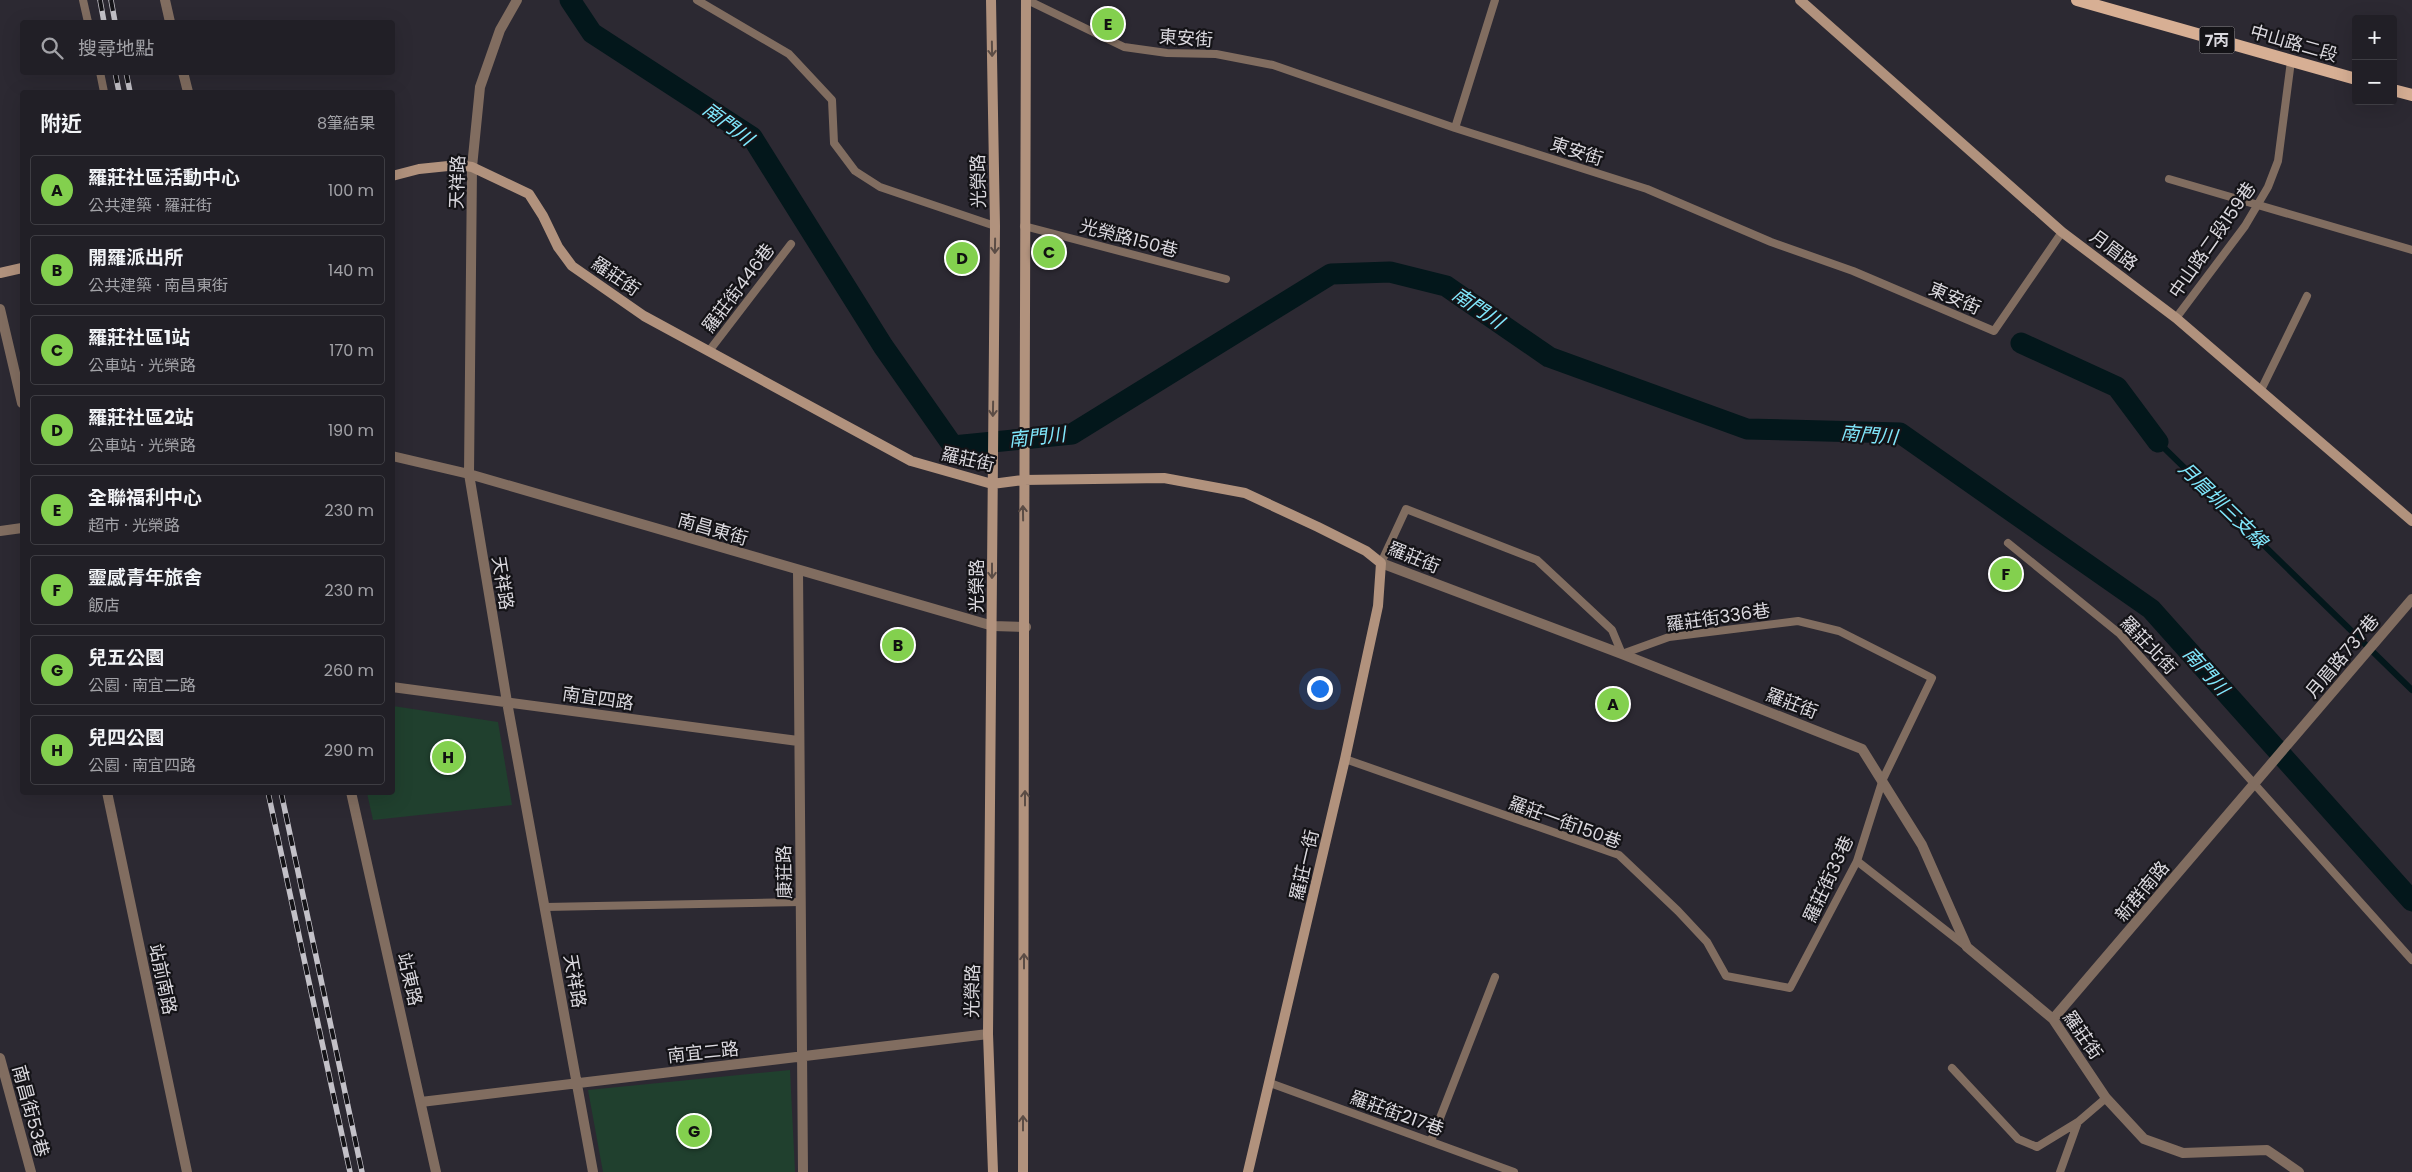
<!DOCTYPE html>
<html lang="zh-TW">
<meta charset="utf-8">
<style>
body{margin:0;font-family:Poppins,"Noto Sans TC",sans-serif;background:#29272e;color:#f1f3f6}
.controls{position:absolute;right:15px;top:15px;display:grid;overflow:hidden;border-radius:5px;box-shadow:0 5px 20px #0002}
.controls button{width:45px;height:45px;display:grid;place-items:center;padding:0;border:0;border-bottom:1px solid #3e3d43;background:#211f26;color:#f1f3f6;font:25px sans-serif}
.you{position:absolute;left:1319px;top:688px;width:18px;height:18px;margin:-12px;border:4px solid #fff;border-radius:50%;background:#1a73e8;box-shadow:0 0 0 8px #1a73e833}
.badge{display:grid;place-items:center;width:32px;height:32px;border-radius:50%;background:#83d04e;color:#111;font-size:16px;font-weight:700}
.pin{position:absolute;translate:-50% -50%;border:2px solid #fff;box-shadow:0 1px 5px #0006}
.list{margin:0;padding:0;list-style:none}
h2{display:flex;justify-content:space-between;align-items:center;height:65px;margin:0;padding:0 20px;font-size:21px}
h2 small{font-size:16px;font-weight:400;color:#a2a2a7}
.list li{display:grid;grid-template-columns:32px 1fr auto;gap:15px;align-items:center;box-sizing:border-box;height:70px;margin:0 10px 10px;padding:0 10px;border:1px solid #3e3d43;border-radius:5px}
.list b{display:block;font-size:19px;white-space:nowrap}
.list p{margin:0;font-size:16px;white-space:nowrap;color:#a2a2a7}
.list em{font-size:16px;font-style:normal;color:#a2a2a7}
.icon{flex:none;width:28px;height:28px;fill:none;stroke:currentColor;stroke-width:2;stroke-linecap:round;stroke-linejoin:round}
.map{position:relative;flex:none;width:2412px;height:1172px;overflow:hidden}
.search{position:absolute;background:#211f26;box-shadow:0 5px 20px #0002;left:20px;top:20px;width:375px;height:55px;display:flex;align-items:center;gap:12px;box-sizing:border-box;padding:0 18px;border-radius:5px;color:#a2a2a7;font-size:19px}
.panel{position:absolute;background:#211f26;box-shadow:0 5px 20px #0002;left:20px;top:90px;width:375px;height:705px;border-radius:5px}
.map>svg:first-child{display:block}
</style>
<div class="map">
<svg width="2412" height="1172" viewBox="0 0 2412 1172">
<rect width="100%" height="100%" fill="#2c2932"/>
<path fill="#20402e" d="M 393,706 L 498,722 L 512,805 L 373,820 L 367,793 L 392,792 Z
M 790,1070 L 795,1172 L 603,1172 L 588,1090 Z"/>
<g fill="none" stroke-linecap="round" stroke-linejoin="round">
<path stroke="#03171b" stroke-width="6" d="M 2158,442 L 2412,690"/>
<path stroke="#03171b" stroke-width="21" d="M 570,0 L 592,33 L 752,137 L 883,346 L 953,446 L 1072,434 L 1331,274 L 1390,272 L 1446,286 L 1549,357 L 1747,429 L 1900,433 L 2151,609 L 2412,901
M 2021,343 L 2117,387 L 2158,442"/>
<path stroke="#816d60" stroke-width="8" d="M 83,0 L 88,22
M 697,0 L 789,54 L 832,100 L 834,143 L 855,171 L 880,187 L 995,226
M 1027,0 L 1124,47 L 1167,53 L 1216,54 L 1273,65 L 1455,128 L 1647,189 L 1771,242 L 1853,271 L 1994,331 L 2062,232
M 100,72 L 104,92
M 1455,128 L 1495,0
M 2169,179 L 2412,250
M 1024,226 L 1226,279
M 2176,318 L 2245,226 L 2268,187 L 2278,161 L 2291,61
M 709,351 L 791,244
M 2261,390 L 2307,296
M 2008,543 L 2120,634 L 2412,960
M 1345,759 L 1619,855 L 1678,911 L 1707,942 L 1726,976 L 1790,988 L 1857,861 L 1883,779 L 1932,678 L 1839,631 L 1798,621 L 1669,637 L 1622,654 L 1612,630 L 1537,560 L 1406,509 L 1381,563
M 1857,861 L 1967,947
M 545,907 L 801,902
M 1952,1068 L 2018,1139 L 2037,1147 L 2078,1122
M 1270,1083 L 1514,1172
M 1431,1141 L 1495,977
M 2060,1172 L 2078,1122 L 2106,1098"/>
<path stroke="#816d60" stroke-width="10" d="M 165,0 L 170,22
M 517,0 L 500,30 L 480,87 L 472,167 L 469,474 L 507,702 L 593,1172
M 183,72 L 188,92
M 0,309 L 22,403
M 392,456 L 469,474 L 993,626 L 1026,627
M 0,531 L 22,528
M 1381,563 L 1622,654 L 1862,749 L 1922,845 L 1967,947 L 2053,1019 L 2106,1098 L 2144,1139 L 2183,1153 L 2267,1150 L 2299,1172
M 798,571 L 803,1172
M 392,687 L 798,741
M 107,792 L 187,1172
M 351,792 L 436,1172
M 2053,1019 L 2412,599
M 0,1058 L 31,1172
M 421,1102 L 988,1034"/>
<path stroke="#b1927d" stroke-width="10" d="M 991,0 L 995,226 L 988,1034 L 993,1172
M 1800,0 L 2062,232 L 2176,318 L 2412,521
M 392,176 L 419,169 L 458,165 L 472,167 L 529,194 L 543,216 L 558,247 L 572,266 L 644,316 L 911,461 L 992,484 L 1023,480 L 1164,478 L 1245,493 L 1318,527 L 1366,551 L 1381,563 L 1378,606 L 1345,759 L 1248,1172
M 0,273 L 22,268
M 1023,1172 C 1025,781 1023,391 1026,0"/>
<path stroke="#d7af94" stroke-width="12" d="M 2077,0 L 2356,79
M 2393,90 L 2412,95"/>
<g stroke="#c3c1c8" stroke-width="5.5">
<path id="rail" d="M 100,0 L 104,22
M 111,0 L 115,22
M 115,72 L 119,92
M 126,72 L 130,92
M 268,792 L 350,1172
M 281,792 L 362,1172"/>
</g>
<use href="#rail" stroke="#141317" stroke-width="4" stroke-dasharray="11" stroke-linecap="butt"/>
</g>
<defs><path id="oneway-shaft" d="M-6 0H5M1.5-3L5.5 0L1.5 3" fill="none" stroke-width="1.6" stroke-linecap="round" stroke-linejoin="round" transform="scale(1.25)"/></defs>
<g stroke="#5b4c45">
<use href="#oneway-shaft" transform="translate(992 49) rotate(89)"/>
<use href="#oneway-shaft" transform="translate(995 246) rotate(91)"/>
<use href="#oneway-shaft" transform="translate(993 409) rotate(91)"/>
<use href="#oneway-shaft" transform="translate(1023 513) rotate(-91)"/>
<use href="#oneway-shaft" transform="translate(992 571) rotate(90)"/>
<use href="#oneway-shaft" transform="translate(1025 798) rotate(-90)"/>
<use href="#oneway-shaft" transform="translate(1024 961) rotate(-90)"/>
<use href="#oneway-shaft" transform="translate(1023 1123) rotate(-90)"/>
</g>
<g text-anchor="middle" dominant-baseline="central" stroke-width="4.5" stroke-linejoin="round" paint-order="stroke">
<rect fill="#141317" stroke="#9f9da2" stroke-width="1" x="2199.5" y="26.5" width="35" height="27" rx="4"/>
<g font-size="16" font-weight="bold" fill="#dad8de">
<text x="2217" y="40">7丙</text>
</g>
<g font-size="18" fill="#dad8de" stroke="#141317">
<text transform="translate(1186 38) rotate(4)">東安街</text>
<text transform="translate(2294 43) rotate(16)">中山路二段</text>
<text transform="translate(1577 151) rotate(18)">東安街</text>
<text transform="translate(978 181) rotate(-91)">光榮路</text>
<text transform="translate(457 182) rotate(-88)">天祥路</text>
<text transform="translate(1129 238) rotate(15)">光榮路150巷</text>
<text transform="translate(2212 240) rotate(-55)">中山路二段159巷</text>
<text transform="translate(2114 250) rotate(37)">月眉路</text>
<text transform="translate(616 276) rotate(34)">羅莊街</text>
<text transform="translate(738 288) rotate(-53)">羅莊街446巷</text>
<text transform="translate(1955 298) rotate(23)">東安街</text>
<text transform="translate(968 459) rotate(13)">羅莊街</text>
<text transform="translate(713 529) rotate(16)">南昌東街</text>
<text transform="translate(1414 557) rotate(22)">羅莊街</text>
<text transform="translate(503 583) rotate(81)">天祥路</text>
<text transform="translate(976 586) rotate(-90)">光榮路</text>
<text transform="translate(1718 617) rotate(-8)">羅莊街336巷</text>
<text transform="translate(2149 645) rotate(46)">羅莊北街</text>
<text transform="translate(2342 656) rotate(-50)">月眉路737巷</text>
<text transform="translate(598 698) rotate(8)">南宜四路</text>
<text transform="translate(1792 703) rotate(21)">羅莊街</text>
<text transform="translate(1565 822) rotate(20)">羅莊一街150巷</text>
<text transform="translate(1304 865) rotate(-77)">羅莊一街</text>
<text transform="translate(784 872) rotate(-91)">康莊路</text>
<text transform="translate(1828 879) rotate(-65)">羅莊街33巷</text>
<text transform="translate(2142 891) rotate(-50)">新群南路</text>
<text transform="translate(163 979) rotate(78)">站前南路</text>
<text transform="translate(410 979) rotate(77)">站東路</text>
<text transform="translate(575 981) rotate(80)">天祥路</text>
<text transform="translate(972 991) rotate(-89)">光榮路</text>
<text transform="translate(2083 1035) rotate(55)">羅莊街</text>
<text transform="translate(703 1052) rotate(-6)">南宜二路</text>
<text transform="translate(31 1111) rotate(75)">南昌街53巷</text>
<text transform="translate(1397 1113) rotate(20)">羅莊街217巷</text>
</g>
<g font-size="19" font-style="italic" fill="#80e8fd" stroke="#141317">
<text transform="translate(728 124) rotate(37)">南門川</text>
<text transform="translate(1478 308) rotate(34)">南門川</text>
<text transform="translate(1869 435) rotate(5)">南門川</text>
<text transform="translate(1037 437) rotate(-6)">南門川</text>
<text transform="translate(2223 505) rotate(44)">月眉圳三支線</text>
<text transform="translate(2206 671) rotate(48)">南門川</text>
</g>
</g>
</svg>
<div class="controls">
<button>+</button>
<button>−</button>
</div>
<div class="you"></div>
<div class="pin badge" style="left:1613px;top:704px">A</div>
<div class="pin badge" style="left:898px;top:645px">B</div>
<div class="pin badge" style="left:1049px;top:252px">C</div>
<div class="pin badge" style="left:962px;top:258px">D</div>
<div class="pin badge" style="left:1108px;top:24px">E</div>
<div class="pin badge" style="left:2006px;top:574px">F</div>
<div class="pin badge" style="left:694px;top:1131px">G</div>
<div class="pin badge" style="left:448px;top:757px">H</div>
<div class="search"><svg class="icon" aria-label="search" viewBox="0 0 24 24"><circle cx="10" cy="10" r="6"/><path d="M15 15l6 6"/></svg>搜尋地點</div>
<section class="panel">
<h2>附近<small>8筆結果</small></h2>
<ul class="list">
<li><span class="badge">A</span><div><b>羅莊社區活動中心</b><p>公共建築 · 羅莊街</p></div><em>100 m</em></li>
<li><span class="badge">B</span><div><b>開羅派出所</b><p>公共建築 · 南昌東街</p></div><em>140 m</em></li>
<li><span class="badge">C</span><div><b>羅莊社區1站</b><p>公車站 · 光榮路</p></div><em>170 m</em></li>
<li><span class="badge">D</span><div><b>羅莊社區2站</b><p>公車站 · 光榮路</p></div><em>190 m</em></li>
<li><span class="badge">E</span><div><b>全聯福利中心</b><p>超市 · 光榮路</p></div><em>230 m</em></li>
<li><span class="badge">F</span><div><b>靈感青年旅舍</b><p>飯店</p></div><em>230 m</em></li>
<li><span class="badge">G</span><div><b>兒五公園</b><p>公園 · 南宜二路</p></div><em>260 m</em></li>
<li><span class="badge">H</span><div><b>兒四公園</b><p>公園 · 南宜四路</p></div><em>290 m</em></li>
</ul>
</section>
</div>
